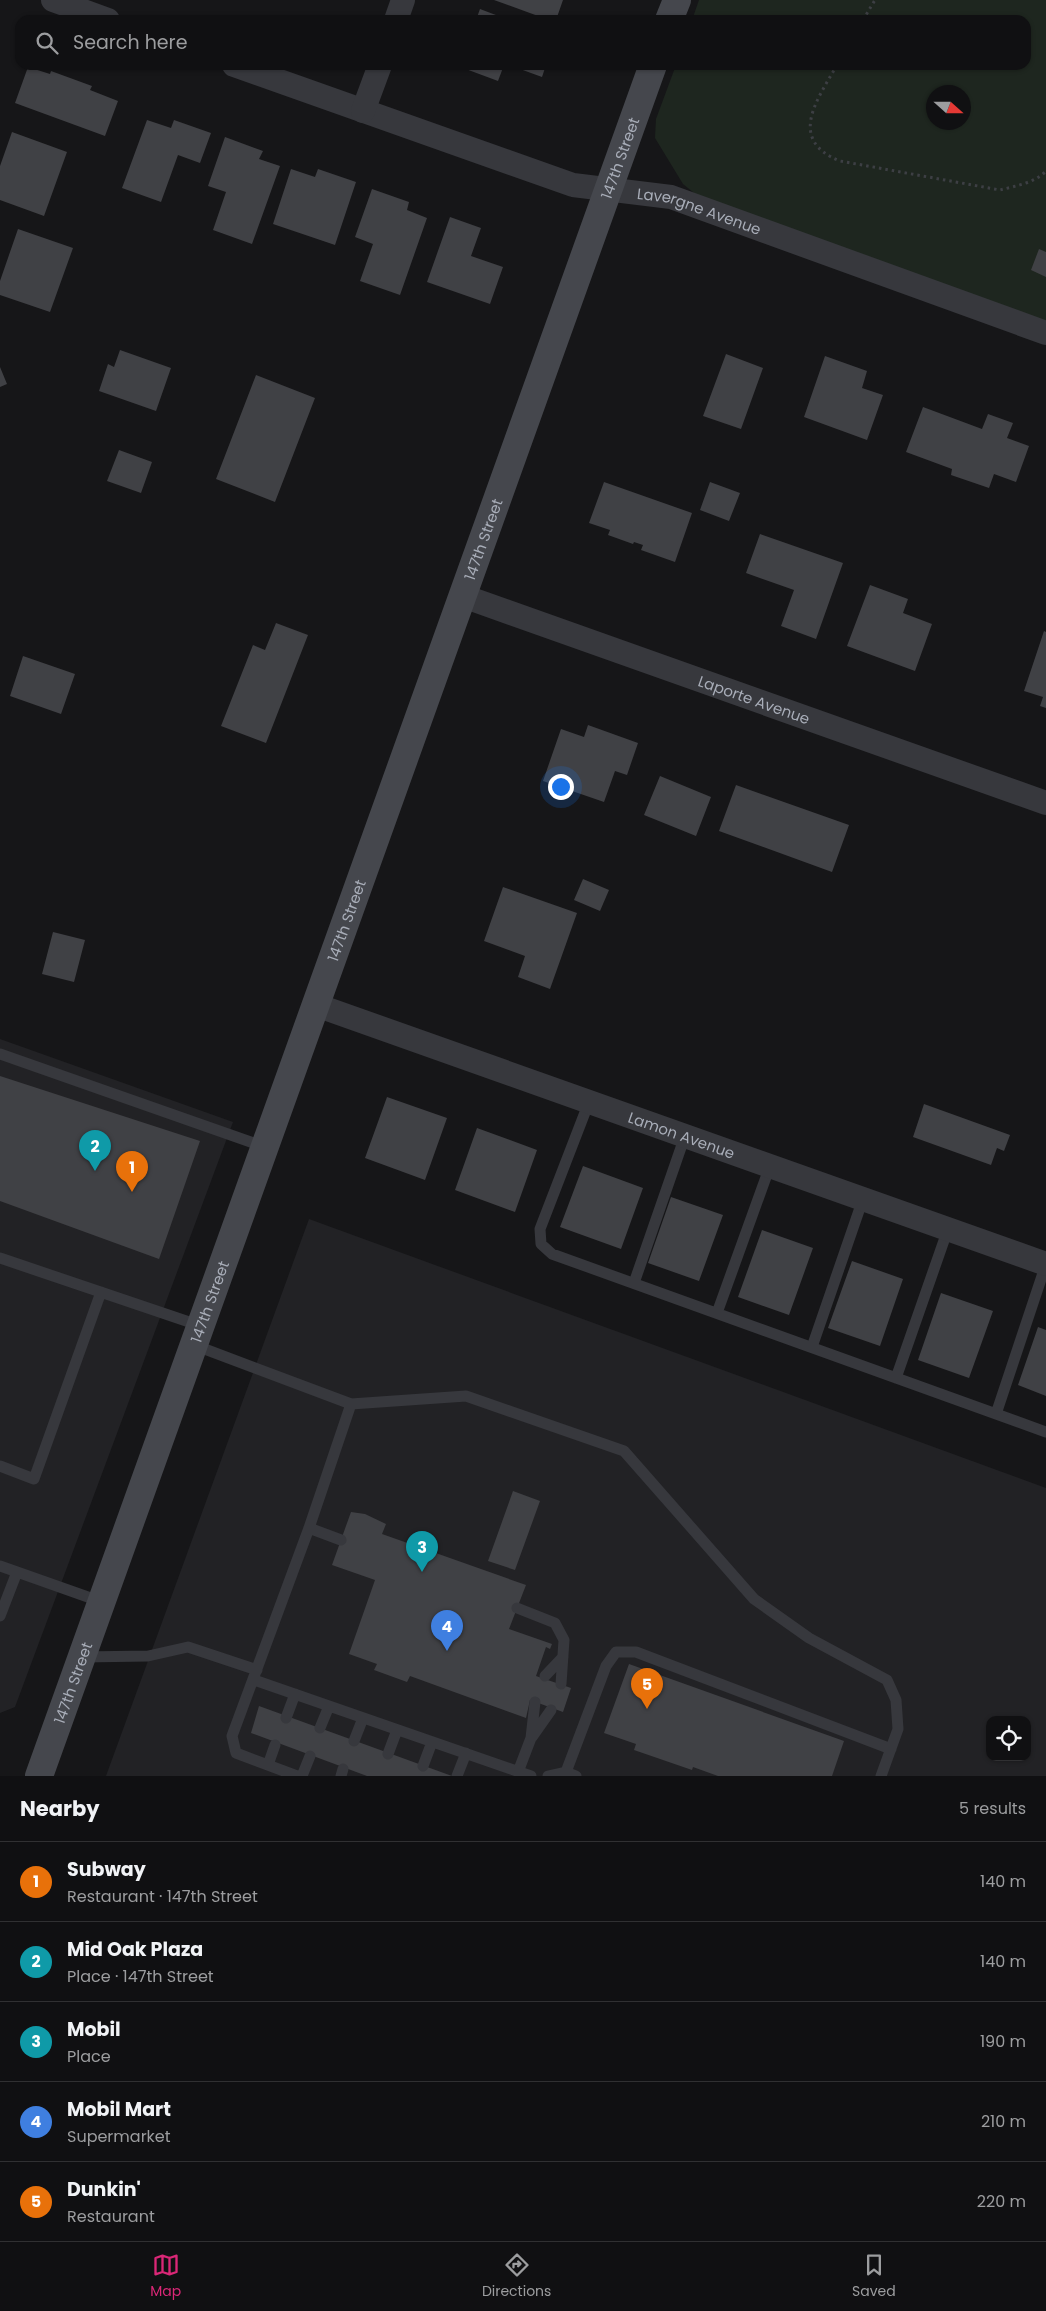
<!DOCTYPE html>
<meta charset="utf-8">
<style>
body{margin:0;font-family:Poppins,sans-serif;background:#1e1e20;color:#f1f3f6}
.controls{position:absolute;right:15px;bottom:15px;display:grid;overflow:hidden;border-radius:10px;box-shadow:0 1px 4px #0004}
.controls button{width:45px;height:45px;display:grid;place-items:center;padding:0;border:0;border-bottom:1px solid #303032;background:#101012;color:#f1f3f6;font:25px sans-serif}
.compass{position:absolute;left:926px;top:85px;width:45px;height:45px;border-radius:50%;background:#101012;box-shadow:0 1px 4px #0004;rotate:111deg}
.you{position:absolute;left:560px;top:786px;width:18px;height:18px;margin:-12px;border:4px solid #fff;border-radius:50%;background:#1a73e8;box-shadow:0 0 0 8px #1a73e833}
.badge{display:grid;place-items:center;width:32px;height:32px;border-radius:50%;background:#db2777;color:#fff;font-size:16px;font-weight:700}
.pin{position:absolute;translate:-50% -41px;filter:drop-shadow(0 1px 2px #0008)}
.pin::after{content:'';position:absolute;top:26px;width:18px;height:15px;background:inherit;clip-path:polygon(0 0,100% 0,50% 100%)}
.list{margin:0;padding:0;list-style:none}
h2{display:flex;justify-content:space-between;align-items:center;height:65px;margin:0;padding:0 20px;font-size:21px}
h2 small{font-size:16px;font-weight:400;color:#9c9d9f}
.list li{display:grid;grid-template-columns:32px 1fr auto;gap:15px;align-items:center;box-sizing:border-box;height:80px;padding:0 20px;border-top:1px solid #303032}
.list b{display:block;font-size:19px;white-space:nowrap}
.list p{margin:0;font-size:16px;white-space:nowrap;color:#9c9d9f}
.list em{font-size:16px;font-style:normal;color:#9c9d9f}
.icon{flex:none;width:28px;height:28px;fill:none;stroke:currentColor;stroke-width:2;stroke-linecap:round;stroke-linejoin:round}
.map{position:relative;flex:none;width:1046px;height:1776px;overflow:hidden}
.search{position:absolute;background:#101012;box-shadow:0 1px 4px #0004;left:15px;right:15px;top:15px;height:55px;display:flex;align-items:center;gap:12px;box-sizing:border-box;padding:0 18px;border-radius:15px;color:#9c9d9f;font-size:19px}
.sheet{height:465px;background:#101012}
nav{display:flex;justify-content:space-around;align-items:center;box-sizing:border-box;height:70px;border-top:1px solid #303032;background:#101012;font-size:14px;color:#9c9d9f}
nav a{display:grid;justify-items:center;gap:2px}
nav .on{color:#db2777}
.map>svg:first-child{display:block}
</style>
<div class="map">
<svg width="1046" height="1776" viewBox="0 0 1046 1776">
<rect width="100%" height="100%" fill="#161618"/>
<path fill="#222225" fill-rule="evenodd" d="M 0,1039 L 233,1122 L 15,1707 L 0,1713 Z
M 309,1219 L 1046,1488 L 1046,1776 L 106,1776 ZM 990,1720 L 1027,1720 L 1027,1757 L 990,1757 Z"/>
<path fill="#1e261f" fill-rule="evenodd" d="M 699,0 L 1046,0 L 1046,321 L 699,197 L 683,184 L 655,138 L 656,119 L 676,65 L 1026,65 L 1026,20 L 692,20 ZM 934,92 L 964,92 L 964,122 L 934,122 Z"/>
<path fill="#404145" d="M 494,0 L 563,0 L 556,20 L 549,20 Z
M 480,9 L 509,20 L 476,20 Z
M 455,65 L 504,65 L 498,81 Z
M 509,65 L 546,65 L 542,77 Z
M 28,67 L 50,74 L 51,71 L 92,86 L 90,90 L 118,101 L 105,136 L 15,103 Z
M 147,120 L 171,128 L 174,120 L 211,133 L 200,163 L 178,155 L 161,202 L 122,188 Z
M 12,132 L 67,152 L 44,216 L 0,200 L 0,166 Z
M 225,137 L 263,151 L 259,159 L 280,166 L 252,244 L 213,230 L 226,192 L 208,186 Z
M 291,169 L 315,177 L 318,169 L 356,182 L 335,245 L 273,224 Z
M 372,189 L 409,202 L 407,210 L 427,218 L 400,295 L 360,281 L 373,244 L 355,237 Z
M 450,217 L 481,228 L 471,256 L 503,267 L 490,304 L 427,282 Z
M 18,229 L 73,248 L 50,312 L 0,295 L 0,281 Z
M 1039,249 L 1046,252 L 1046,277 L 1031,270 Z
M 120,350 L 171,368 L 156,411 L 99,391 L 108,364 L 114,367 Z
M 726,354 L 763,368 L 741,429 L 703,416 Z
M 825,356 L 867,371 L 862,388 L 883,395 L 867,440 L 804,417 Z
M 0,367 L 7,384 L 0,387 Z
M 256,375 L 315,398 L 275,502 L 216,479 Z
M 923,407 L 982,429 L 988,414 L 1013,423 L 1007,438 L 1029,446 L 1016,482 L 994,474 L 989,488 L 951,475 L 952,469 L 906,452 Z
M 119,450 L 152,462 L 141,493 L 107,481 Z
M 604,482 L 692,513 L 675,562 L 641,550 L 643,545 L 634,542 L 633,544 L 608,535 L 610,530 L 589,523 Z
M 710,482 L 740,493 L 729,521 L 700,510 Z
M 760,534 L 843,563 L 816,639 L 781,626 L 794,590 L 746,573 Z
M 870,585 L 908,599 L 903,613 L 932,624 L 915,671 L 847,646 Z
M 276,623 L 308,635 L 266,743 L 221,726 L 253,645 L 265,650 Z
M 1044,631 L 1046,632 L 1046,708 L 1040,706 L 1043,697 L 1024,691 Z
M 23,656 L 75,674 L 61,714 L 10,696 Z
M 588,725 L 638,743 L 627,775 L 615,771 L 604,802 L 543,781 L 561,729 L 584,737 Z
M 660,776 L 711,797 L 696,836 L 644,815 Z
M 736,785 L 849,825 L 832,872 L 719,831 Z
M 583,879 L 609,890 L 600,911 L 574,900 Z
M 503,887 L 577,913 L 550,989 L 518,977 L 525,956 L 484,941 Z
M 53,932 L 85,940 L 74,982 L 42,974 Z
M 0,1076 L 200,1141 L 159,1259 L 0,1201 Z
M 387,1097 L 447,1118 L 425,1180 L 365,1158 Z
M 924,1104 L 1010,1135 L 1004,1151 L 997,1148 L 991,1165 L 913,1137 Z
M 477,1128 L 537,1150 L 515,1212 L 455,1190 Z
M 583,1166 L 643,1188 L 621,1249 L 560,1227 Z
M 671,1197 L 723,1215 L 699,1281 L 648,1263 Z
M 762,1230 L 813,1248 L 789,1315 L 738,1297 Z
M 852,1261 L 903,1279 L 880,1346 L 828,1328 Z
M 941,1293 L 993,1311 L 969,1378 L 918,1360 Z
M 1038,1327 L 1046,1330 L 1046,1396 L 1018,1385 Z
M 513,1491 L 540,1501 L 515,1570 L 488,1561 Z
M 351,1512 L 365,1514 L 386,1524 L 382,1534 L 526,1585 L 509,1629 L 552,1644 L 550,1649 L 546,1647 L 536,1676 L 571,1688 L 563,1712 L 530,1700 L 526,1718 L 410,1676 L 407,1682 L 374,1670 L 377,1664 L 349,1654 L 375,1580 L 332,1565 Z
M 629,1664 L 844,1741 L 832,1776 L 718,1776 L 693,1767 L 692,1770 L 634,1750 L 636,1744 L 604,1733 Z
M 259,1706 L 452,1776 L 367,1776 L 251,1733 Z"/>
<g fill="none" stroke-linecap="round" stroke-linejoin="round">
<path stroke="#3d3f44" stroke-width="3" stroke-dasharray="2.5 4" stroke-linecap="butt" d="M 863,20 L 875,0
M 837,65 C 817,100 787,140 840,161 L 1000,190 C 1015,186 1035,183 1046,171"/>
<path stroke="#37383d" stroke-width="11" d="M 0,1054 L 265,1147
M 589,1102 L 540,1229 L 541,1244 L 552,1254 L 1046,1432
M 0,1258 L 201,1326
M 634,1283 L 685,1136
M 717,1313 L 770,1166
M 194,1345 L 351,1404 L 466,1396 L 624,1451 L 754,1599 L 809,1638 L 887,1680 L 896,1700 L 898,1729 L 881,1776
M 812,1347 L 863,1199
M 896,1378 L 948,1229
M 996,1414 L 1046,1264
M 0,1466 L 34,1479 L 101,1292
M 309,1528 L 341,1540
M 0,1566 L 102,1602
M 517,1608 L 555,1623 L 564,1640 L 561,1684
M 0,1616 L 17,1572
M 82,1657 L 148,1656 L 188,1647 L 257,1670
M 545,1676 L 563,1657
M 254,1680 L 531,1776
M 286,1718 L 295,1694
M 320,1728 L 329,1706
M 532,1737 L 551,1710
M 354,1741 L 363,1718
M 388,1754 L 397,1730
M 268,1765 L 275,1745
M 423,1766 L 432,1742
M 518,1772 L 531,1738 L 535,1702
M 566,1772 L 606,1666 L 616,1652 L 636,1652 L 891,1749
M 297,1776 L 236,1753 L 232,1736 L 309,1528 L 351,1404
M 302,1776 L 310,1756
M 341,1776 L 343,1769
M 457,1776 L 466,1753
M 548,1776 L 566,1772 L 576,1776"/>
<g stroke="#37383d" stroke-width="24">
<path d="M 53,0 L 108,20"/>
<path d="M 396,20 L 403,0"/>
<path id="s1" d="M 234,65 L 573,185 L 671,197 L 1046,333"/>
<path d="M 363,111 L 380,65"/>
<path id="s2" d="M 463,596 L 1046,803"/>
<path id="s3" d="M 316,1005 L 1046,1264"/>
</g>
<g stroke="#45474d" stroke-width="28">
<path d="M 669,20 L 677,0"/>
<path id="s4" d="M 39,1776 L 653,65"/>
</g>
</g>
<g text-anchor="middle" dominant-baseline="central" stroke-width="4" stroke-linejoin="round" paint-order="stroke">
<g font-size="15" fill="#a8adb8" stroke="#111113">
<text stroke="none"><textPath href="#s4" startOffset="1719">147th Street</textPath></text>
<text stroke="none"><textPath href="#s1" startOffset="489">Lavergne Avenue</textPath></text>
<text stroke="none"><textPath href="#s4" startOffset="1314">147th Street</textPath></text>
<text stroke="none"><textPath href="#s2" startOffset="309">Laporte Avenue</textPath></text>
<text stroke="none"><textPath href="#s4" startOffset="909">147th Street</textPath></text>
<text stroke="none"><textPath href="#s3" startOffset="388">Lamon Avenue</textPath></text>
<text stroke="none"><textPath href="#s4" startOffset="504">147th Street</textPath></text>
<text stroke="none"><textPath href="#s4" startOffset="99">147th Street</textPath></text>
</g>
</g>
</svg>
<div class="controls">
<button><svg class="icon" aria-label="locate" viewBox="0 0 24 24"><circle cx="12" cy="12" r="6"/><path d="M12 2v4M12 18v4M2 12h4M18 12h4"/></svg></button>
</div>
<svg class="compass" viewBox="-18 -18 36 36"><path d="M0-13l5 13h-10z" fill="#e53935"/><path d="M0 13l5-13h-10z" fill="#9c9d9f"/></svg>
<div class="you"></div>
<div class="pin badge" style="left:132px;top:1192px;background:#e8710a">1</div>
<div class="pin badge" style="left:95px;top:1171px;background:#0f9aa8">2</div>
<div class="pin badge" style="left:422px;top:1572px;background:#0f9aa8">3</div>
<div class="pin badge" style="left:447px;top:1651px;background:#3f7fe0">4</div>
<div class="pin badge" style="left:647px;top:1709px;background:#e8710a">5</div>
<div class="search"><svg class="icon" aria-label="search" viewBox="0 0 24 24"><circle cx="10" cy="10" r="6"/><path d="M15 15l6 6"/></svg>Search here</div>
</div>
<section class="sheet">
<h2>Nearby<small>5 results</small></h2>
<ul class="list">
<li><span class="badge" style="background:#e8710a">1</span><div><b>Subway</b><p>Restaurant · 147th Street</p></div><em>140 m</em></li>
<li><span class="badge" style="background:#0f9aa8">2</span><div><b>Mid Oak Plaza</b><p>Place · 147th Street</p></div><em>140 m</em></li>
<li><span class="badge" style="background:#0f9aa8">3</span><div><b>Mobil</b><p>Place</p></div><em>190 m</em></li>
<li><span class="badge" style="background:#3f7fe0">4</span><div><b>Mobil Mart</b><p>Supermarket</p></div><em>210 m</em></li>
<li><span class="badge" style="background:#e8710a">5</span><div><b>Dunkin'</b><p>Restaurant</p></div><em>220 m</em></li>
</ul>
</section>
<nav>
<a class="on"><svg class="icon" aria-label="map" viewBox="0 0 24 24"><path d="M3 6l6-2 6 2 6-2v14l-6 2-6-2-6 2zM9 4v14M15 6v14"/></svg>Map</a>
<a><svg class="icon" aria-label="directions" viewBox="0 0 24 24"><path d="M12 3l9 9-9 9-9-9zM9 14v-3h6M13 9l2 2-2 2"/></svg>Directions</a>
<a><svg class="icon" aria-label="saved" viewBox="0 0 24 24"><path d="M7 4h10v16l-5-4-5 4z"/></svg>Saved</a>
</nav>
